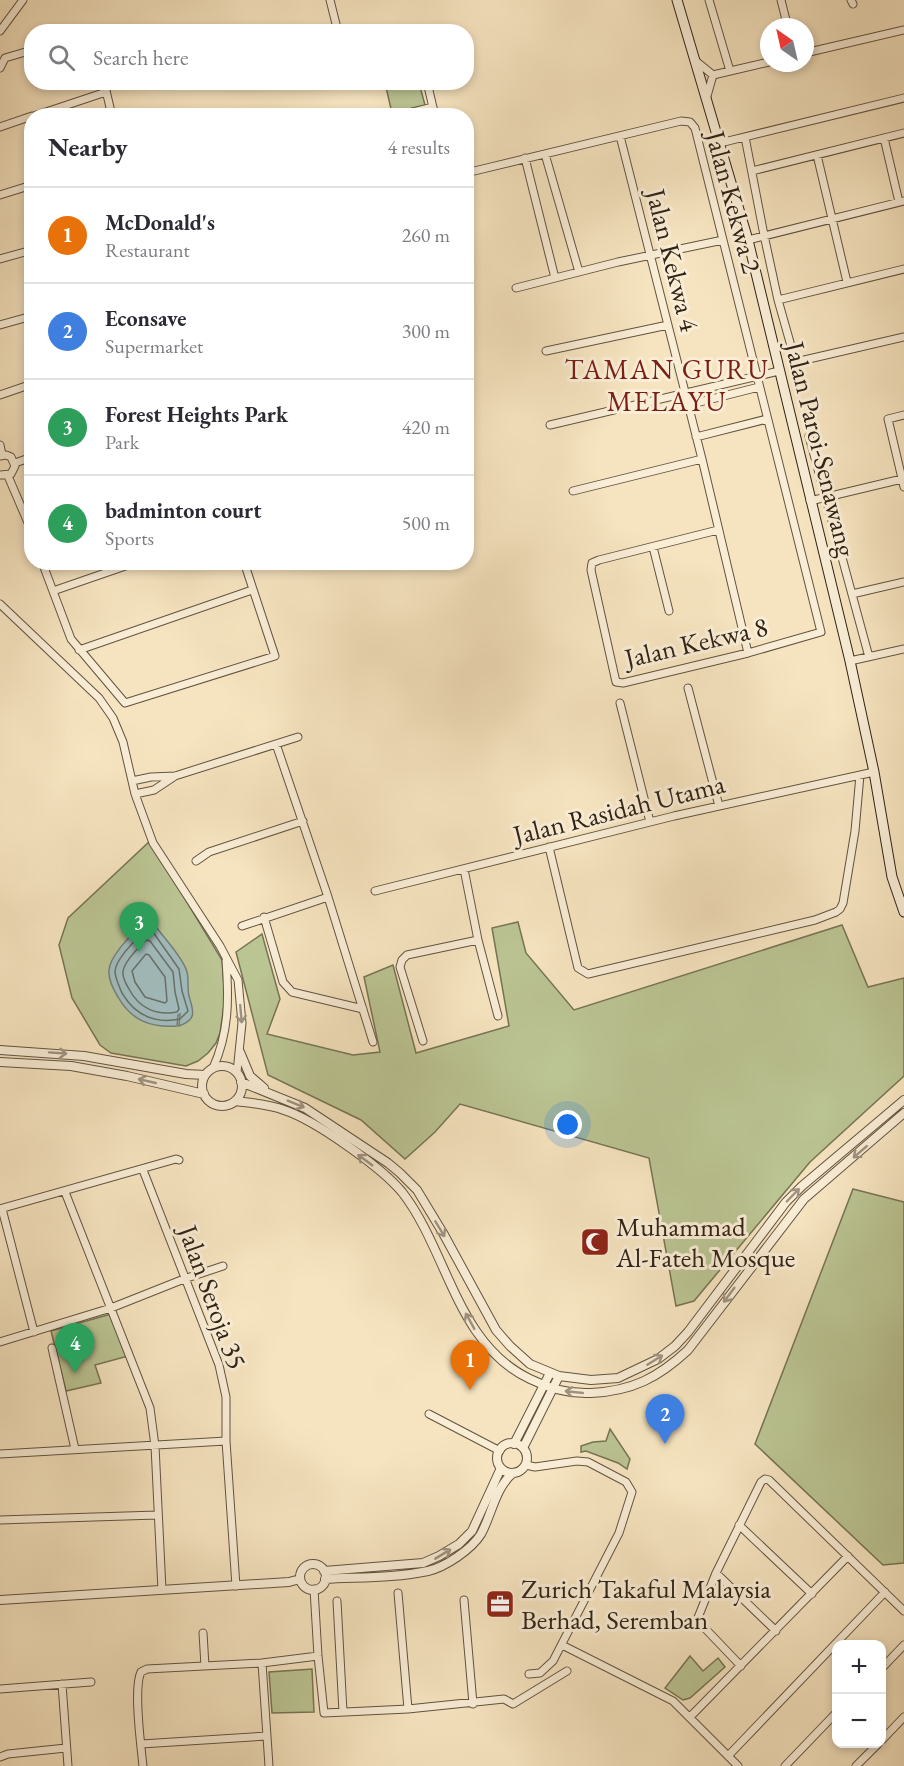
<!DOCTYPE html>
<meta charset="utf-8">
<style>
body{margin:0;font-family:"EB Garamond",serif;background:#f2f2f3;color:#2b2b33}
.controls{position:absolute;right:18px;bottom:18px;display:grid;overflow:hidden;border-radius:12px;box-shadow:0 3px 9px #0003}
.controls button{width:54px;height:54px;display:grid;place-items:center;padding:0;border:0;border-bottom:2px solid #e1e1e2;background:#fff;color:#2b2b33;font:30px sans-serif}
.compass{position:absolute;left:760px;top:18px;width:54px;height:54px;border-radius:50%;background:#fff;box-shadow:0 3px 9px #0003;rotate:326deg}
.you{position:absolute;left:568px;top:1125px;width:21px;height:21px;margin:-15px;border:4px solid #fff;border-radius:50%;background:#1a73e8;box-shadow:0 0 0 9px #1a73e833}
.badge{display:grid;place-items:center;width:39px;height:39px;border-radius:50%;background:#1a73e8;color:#fff;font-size:20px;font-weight:700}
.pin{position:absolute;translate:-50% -50px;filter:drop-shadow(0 2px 3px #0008)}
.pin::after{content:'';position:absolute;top:32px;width:21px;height:18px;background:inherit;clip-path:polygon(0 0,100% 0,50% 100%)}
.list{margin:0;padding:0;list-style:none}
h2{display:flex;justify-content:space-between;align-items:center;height:78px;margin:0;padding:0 24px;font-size:26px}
h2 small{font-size:20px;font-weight:400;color:#7c7c81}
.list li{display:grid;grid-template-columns:39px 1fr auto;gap:18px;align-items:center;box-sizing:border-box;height:96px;padding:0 24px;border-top:2px solid #e1e1e2}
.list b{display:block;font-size:22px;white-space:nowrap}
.list p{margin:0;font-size:20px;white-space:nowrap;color:#7c7c81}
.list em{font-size:20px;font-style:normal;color:#7c7c81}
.icon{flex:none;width:33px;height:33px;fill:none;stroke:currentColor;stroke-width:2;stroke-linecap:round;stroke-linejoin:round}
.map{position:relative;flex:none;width:904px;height:1766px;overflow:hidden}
.search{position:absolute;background:#fff;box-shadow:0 3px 9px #0003;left:24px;top:24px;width:450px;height:66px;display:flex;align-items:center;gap:15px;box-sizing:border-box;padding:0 21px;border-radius:24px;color:#7c7c81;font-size:22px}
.panel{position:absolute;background:#fff;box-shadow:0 3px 9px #0003;left:24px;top:108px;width:450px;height:462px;border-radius:24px}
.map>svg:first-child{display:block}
</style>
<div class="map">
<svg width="904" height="1766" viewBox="0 0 904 1766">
<rect width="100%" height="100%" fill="#f6e4c0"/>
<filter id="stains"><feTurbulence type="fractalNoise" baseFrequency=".00333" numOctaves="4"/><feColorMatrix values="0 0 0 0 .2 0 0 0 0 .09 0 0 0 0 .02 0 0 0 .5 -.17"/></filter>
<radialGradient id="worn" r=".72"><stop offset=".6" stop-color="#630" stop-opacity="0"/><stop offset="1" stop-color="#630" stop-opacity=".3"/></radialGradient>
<path fill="#bbc493" stroke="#767454" stroke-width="1.5" d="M 385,83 L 419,83 L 425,105 L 392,113 Z
M 150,841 L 222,960 L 225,999 L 220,1033 L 216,1043 L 208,1053 L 198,1061 L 186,1066 L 111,1053 L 100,1045 L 72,998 L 59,945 L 68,918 Z
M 518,922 L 526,953 L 574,1010 L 842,925 L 868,987 L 904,978 L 904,1076 L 810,1162 L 694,1301 L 676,1306 L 649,1158 L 460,1104 L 435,1132 L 405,1159 L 361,1120 L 268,1075 L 236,952 L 262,934 L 280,999 L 267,1034 L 353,1055 L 380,1052 L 364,977 L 393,965 L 416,1053 L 509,1026 L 492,928 Z
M 853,1189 L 904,1202 L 904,1563 L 883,1565 L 755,1444 Z
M 111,1314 L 128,1356 L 95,1365 L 101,1383 L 66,1391 L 51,1331 Z
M 610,1429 L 630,1459 L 627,1469 L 618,1463 L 586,1451 L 581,1452 L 581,1446 L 593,1442 L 606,1441 Z
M 690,1656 L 703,1671 L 718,1658 L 725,1667 L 690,1698 L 683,1700 L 665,1688 Z
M 312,1669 L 314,1712 L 272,1713 L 269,1672 Z"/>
<path fill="#a1bcbd" stroke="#747f7a" stroke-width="1.5" d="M 146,923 L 151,923 L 157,928 C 165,939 184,959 187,972 C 189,979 187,988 189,996 C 193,1011 198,1019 179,1026 L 180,1014 L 178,1015 L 177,1026 C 150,1028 131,1020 118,997 C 113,989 108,979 109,970 C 110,956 134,930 146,923 Z"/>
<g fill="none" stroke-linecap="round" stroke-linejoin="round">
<path stroke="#68706a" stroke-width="1.5" d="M 145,930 L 149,929 L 153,932 L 179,969 L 182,991 L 188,1011 L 180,1019 C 155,1024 135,1015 122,993 C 119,986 115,978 115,971 C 116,958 137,939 145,930 Z
M 146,940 L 150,941 L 173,972 L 175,992 L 179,1009 L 177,1012 C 156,1016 139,1008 129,989 C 126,984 122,977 123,971 C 125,960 139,947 146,940 Z
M 146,954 L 149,955 L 165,977 L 167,1001 L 165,1003 L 145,997 L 135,982 L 132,971 Z"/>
<g stroke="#625340" stroke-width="9">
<path id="minor" d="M 330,0 L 338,32
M 709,0 L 730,71
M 781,0 L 786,20
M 851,0 L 853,4
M 0,31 L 23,0
M 805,53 L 904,30
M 697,62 L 713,75 L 769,62
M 0,68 L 5,58 L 32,50
M 104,82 L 112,116
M 427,82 L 435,116
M 707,96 L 713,75
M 34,116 L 106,92
M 397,116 L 433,107
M 0,127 L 32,116
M 620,136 L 702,459 L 748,653
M 745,137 L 764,235 L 778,300 L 795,360 L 800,361 L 904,337
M 884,138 L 899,202
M 720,143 L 904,98
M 545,154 L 579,272
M 817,155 L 847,282
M 525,158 L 555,278
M 752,171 L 904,133
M 466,173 L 681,121 L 690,122 L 695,128 L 821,632 L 748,653 L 623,683 L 616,682 L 591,570 L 592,563 L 599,560 L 718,530
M 0,195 L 32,185
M 748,240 L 904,201
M 0,259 L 32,250
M 516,288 L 618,262 L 723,240
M 778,300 L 904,269
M 0,325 L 32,316
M 546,351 L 668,325
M 0,395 L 32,384
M 688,405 L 759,387
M 904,415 L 888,419 L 904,487
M 550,425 L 779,371
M 809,436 L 869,657
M 696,437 L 767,419
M 0,445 L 2,455
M 0,456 L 6,455 L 11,457 L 15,466 L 11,474 L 0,475
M 15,463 L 32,457
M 8,476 L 32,532
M 573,491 L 702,459
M 810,501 L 902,479
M 653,547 L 669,611
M 42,562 L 71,639 L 125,703 L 275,656 L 244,562
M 53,591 L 137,562
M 852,594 L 904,582
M 0,604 L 99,698 L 113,718 L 123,742 L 135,794 L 153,843 L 220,946 L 238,980 L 242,1023 L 237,1072
M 79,650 L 252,590
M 850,661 L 904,649
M 688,688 L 719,806
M 620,703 L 650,822
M 276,744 L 328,897 L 373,1042
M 132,781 L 151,777 L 175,776 L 298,737
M 135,794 L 154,790 L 175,776
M 549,847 L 578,968 L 588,974 L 815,920 L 836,912 L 840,909 L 843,903 L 855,831 L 860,775
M 196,861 L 209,852 L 303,821
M 464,869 L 478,940 L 498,1016
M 375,891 L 674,816 L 874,772
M 264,917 L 283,982 L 292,992 L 363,1009
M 242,926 L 328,897
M 423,1041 L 400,967 L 402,960 L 407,955 L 478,940
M 213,1068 C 229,1033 229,999 226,961
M 143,1170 L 219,1365 L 226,1397 L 226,1441 L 236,1586
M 65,1192 L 150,1408 L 155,1446 L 162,1590
M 0,1209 L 176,1159 L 179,1160
M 2,1209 L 34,1332
M 0,1342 L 111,1308 L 184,1279 L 223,1266
M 52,1348 L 75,1449
M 429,1414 L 500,1451
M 0,1454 L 226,1441
M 526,1465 L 535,1467 L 577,1461 L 588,1462 L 626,1482 L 632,1492 L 619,1533 L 553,1661 L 540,1673 L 529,1674
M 0,1520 L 157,1515
M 739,1525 L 812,1594
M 716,1573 L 776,1631
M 314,1589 L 318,1656 L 324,1713 L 408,1709 L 504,1699 L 513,1704 L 567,1671
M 398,1593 L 408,1709
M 464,1600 L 473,1704
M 337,1601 L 343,1712
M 203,1633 L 205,1666
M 562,1645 L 673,1701 L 738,1766
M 262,1663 L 269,1766
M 741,1666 L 697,1620 L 716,1573 L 761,1482 L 765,1479 L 769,1480 L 904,1611
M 882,1668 L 904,1645
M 62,1684 L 68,1766
M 0,1689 L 91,1682
M 690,1717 L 848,1556
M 882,1740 L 904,1717
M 141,1744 L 267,1736
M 728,1756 L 885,1592
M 0,1757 L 8,1754 L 66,1748
M 143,1766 C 141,1746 133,1688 141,1672 L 147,1669 L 262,1663 L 318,1656
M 785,1766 L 836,1713
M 856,1766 L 878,1744"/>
</g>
<g stroke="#625340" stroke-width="10">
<path id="tertiary" d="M 0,1050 L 84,1056 L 186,1074 L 205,1075
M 240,1052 L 250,1076 L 264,1088
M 0,1062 L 71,1066 L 127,1076 L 204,1094
M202 1086a20 20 0 1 1 40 0a20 20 0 1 1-40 0Z
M 241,1082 L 305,1108 L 388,1163 L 400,1173 L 417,1190 L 443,1233 L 496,1330 L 510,1346 L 530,1364 L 559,1376 L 591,1380 L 618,1378 L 658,1359 L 675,1346 L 688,1332 L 786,1202 L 802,1186 L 904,1100
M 235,1101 C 251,1103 268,1104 284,1110 C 315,1120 381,1167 402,1192 C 448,1251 456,1344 530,1379 C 550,1389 570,1394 591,1393 C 632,1391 658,1378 688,1350 L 804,1199 L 904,1113
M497 1458a15 15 0 1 1 30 0a15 15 0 1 1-30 0Z
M 514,1444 L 550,1373
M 523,1448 L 559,1376
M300 1577a13 13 0 1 1 26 0a13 13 0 1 1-26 0Z
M 324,1571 L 423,1563 L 439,1556 L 459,1544 L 472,1531 L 501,1468
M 325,1579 C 359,1577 395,1578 428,1571 C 445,1567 471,1550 481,1534 C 492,1514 495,1488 513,1473
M 0,1600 L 289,1582 L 300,1579"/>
</g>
<g stroke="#302316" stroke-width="11">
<path id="secondary" d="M 677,0 L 748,240 L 850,661 L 874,772 L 892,877 L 904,912"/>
</g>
<use href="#minor" stroke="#f9edd6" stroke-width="7"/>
<use href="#tertiary" stroke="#f9edd6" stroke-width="8"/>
<use href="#secondary" stroke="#f9edd6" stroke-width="9"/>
</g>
<defs><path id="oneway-shaft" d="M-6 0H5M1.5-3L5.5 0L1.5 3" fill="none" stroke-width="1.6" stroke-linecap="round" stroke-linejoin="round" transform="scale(1.5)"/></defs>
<g stroke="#9f9280">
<use href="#oneway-shaft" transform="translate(241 1014) rotate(85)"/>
<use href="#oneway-shaft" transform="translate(58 1053) rotate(4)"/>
<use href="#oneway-shaft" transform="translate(147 1081) rotate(-167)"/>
<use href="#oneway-shaft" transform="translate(296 1104) rotate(22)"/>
<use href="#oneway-shaft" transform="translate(860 1152) rotate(139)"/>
<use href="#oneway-shaft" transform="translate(365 1160) rotate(-144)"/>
<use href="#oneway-shaft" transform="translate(793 1195) rotate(-46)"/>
<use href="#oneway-shaft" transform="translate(440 1229) rotate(59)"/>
<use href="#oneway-shaft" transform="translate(729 1295) rotate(127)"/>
<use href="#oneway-shaft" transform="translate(470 1321) rotate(-119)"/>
<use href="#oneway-shaft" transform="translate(655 1360) rotate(-32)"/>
<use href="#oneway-shaft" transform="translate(574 1392) rotate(-174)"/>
<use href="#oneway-shaft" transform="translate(443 1554) rotate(-31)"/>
</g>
<defs>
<g id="mosque-square" transform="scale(1.5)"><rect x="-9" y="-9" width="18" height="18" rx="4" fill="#8f2418" stroke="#f9edd6"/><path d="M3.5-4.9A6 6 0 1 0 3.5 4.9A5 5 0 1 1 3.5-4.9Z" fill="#fff"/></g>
<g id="office-square" transform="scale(1.5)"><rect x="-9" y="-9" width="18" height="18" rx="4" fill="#8f2418" stroke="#f9edd6"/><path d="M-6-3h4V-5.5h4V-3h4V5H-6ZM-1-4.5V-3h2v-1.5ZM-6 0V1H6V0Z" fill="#fff"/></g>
</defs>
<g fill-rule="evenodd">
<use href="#mosque-square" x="595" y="1242"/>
<use href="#office-square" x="500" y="1604"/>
</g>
<g text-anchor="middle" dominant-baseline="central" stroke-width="6" stroke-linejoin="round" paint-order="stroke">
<g font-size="27" fill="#302316" stroke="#f9edd6">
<text transform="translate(734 202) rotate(75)">Jalan Kekwa 2</text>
<text transform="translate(673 260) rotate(76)">Jalan Kekwa 4</text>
<text transform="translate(821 449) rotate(76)">Jalan Paroi-Senawang</text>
<text transform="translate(696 642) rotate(-13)">Jalan Kekwa 8</text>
<text transform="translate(619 809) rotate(-14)">Jalan Rasidah Utama</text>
<text transform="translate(213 1297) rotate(70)">Jalan Seroja 35</text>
</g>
<g font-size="27" fill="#302316" stroke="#f9edd6" text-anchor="start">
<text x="616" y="1226">Muhammad<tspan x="616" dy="31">Al-Fateh Mosque</tspan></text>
<text x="521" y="1588">Zurich Takaful Malaysia<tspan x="521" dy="31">Berhad, Seremban</tspan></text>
</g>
<g font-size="28" letter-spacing="1.5" fill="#7a1f14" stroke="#f9edd6">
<text x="667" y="369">TAMAN GURU<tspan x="667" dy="32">MELAYU</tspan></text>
</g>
</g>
<rect width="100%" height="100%" filter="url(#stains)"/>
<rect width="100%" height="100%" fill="url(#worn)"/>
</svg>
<div class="controls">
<button>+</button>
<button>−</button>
</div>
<svg class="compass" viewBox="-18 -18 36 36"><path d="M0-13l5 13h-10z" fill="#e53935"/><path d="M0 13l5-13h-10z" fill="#7c7c81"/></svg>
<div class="you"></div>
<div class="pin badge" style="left:470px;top:1390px;background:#e8710a">1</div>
<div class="pin badge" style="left:665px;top:1444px;background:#3f7fe0">2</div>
<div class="pin badge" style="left:139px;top:952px;background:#2e9e5b">3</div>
<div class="pin badge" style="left:75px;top:1373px;background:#2e9e5b">4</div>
<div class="search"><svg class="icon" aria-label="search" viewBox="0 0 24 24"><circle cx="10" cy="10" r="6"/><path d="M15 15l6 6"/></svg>Search here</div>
<section class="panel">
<h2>Nearby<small>4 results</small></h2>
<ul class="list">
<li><span class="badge" style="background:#e8710a">1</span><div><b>McDonald's</b><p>Restaurant</p></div><em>260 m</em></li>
<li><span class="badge" style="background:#3f7fe0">2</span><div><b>Econsave</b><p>Supermarket</p></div><em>300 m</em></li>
<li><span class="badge" style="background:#2e9e5b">3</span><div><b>Forest Heights Park</b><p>Park</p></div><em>420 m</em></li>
<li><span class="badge" style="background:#2e9e5b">4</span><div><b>badminton court</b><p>Sports</p></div><em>500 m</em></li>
</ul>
</section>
</div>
